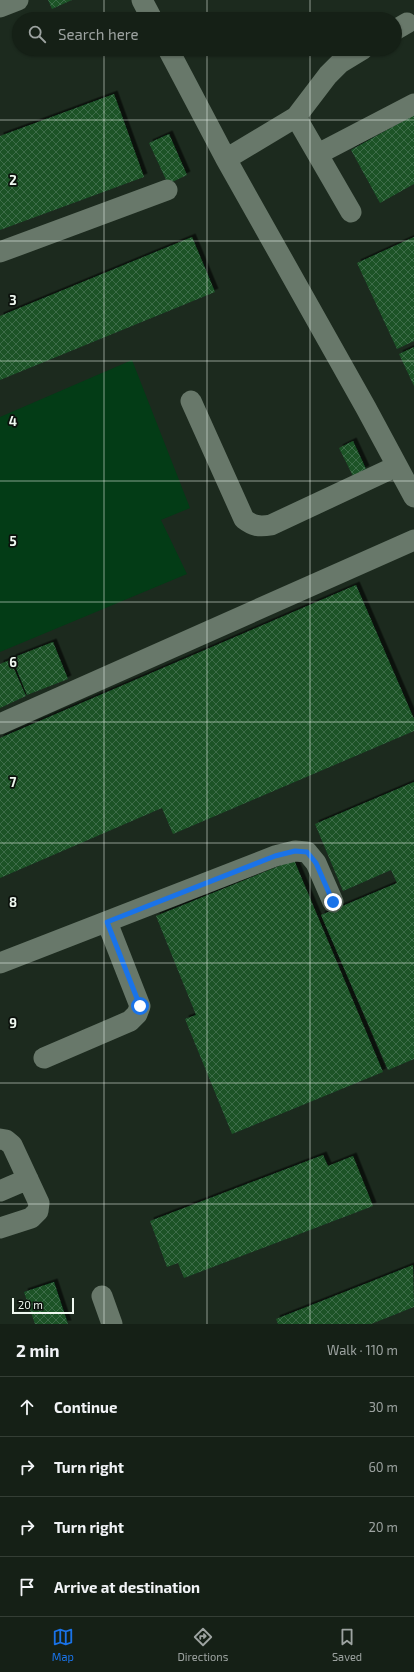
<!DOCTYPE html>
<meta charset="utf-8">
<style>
body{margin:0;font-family:"Exo 2",sans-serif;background:#222d23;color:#f1f3f6}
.scale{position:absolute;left:12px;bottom:10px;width:62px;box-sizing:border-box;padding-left:4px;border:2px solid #eff8f0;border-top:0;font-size:11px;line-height:14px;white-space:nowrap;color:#eff8f0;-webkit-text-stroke:3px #0b110c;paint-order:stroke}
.stop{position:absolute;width:12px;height:12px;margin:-9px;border:3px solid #1a73e8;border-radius:50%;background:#fff}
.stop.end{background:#1a73e8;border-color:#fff;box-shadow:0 1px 4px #0008}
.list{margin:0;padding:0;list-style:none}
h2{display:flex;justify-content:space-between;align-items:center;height:52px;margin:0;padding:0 16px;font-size:17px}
h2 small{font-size:13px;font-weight:400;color:#9da3a1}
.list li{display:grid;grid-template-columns:26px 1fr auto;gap:12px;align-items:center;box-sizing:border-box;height:60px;padding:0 16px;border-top:1px solid #343e35}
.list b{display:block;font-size:15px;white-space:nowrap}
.list em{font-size:13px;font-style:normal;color:#9da3a1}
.icon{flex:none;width:22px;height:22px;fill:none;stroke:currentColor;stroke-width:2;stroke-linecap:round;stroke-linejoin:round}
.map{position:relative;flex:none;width:414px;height:1324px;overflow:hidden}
.search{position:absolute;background:#152016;box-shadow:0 1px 3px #0004;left:12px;right:12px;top:12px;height:44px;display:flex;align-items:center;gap:10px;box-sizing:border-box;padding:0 14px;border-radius:22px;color:#9da3a1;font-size:15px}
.sheet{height:292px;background:#152016}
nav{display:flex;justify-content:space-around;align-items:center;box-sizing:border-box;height:56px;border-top:1px solid #343e35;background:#152016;font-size:11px;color:#9da3a1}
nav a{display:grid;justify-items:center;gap:2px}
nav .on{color:#1a73e8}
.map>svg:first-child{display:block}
</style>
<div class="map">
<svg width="414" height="1324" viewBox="0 0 414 1324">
<defs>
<pattern id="building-cross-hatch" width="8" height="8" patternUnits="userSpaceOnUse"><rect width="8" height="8" fill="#1b5228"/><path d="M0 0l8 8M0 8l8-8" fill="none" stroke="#3c6c48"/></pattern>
<filter id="shadow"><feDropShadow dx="3.5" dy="-3.5" stdDeviation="0" flood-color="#0009"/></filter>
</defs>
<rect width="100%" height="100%" fill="#1c2a1e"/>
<path fill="#033c16" d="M 132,360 L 190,508 L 161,520 L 187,574 L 0,652 L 0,417 Z"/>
<path fill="url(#building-cross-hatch)" filter="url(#shadow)" d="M 48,0 L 72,0 L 52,9 Z
M 114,94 L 144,177 L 0,230 L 0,136 Z
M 414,115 L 414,184 L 380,203 L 351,150 Z
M 169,134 L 187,175 L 168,184 L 149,143 Z
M 192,237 L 215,292 L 0,380 L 0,316 Z
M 414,237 L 414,341 L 397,349 L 357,263 Z
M 414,347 L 414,386 L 399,354 Z
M 353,441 L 366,469 L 353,476 L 339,448 Z
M 356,585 L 414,719 L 414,731 L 173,834 L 162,808 L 0,878 L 0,738 Z
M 53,642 L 68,679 L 27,695 L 12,658 Z
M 10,660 L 26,696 L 0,708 L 0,664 Z
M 414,782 L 414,1059 L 388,1070 L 321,915 L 397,883 L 391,870 L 343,891 L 315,824 Z
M 294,860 L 383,1072 L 232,1134 L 185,1019 L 196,1015 L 156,916 Z
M 323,1155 L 328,1166 L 353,1156 L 373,1206 L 184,1278 L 178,1263 L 167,1267 L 150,1221 Z
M 413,1265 L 414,1307 L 371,1324 L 278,1324 L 276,1319 Z
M 54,1282 L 68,1324 L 35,1324 L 24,1292 Z"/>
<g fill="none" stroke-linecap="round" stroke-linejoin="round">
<path stroke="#68786a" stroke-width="21" d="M 142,0 L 152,19
M 0,7 L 18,0
M 395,30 L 407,23
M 168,49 L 226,159 L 366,408 L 414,497
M 296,117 L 351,212
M 318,154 L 414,104
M 226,159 L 296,117 L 328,75 L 340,63 L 363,49
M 0,252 L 167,190
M 191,401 L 244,519 C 253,526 259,527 271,525 L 397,466
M 0,724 L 414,540
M 0,963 L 275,856 L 295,851 L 307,852 L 316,863 L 333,902
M 44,1058 L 130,1021 L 137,1014 L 140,1006 L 107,922
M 0,1139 L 6,1140 L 12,1145 L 39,1203 L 38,1211 L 31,1218 L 0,1228
M 0,1191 L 28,1179
M 102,1296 L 112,1324"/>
</g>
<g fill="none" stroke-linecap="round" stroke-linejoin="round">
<path stroke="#1a73e8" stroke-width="5" d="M 140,1006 L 107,922 L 275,856 L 295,851 L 307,852 L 316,863 L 333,902"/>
</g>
<path fill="none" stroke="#eff8f0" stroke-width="1" stroke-opacity="0.55" d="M 104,0 L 104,19M 207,0 L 207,19M 310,0 L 310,19M 104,49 L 104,1324M 207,49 L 207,1324M 310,49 L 310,1324M 0,120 L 414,120M 0,241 L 414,241M 0,361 L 414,361M 0,481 L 414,481M 0,602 L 414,602M 0,722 L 414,722M 0,843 L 414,843M 0,963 L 414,963M 0,1083 L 414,1083M 0,1204 L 414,1204"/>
<g font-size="13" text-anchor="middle" font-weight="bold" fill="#eff8f0" stroke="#0b110c" stroke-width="3.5" stroke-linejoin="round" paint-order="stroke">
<text x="13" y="185">2</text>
<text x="13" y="305">3</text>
<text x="13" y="426">4</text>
<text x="13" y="546">5</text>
<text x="13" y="667">6</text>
<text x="13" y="787">7</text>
<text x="13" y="907">8</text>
<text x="13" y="1028">9</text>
</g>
</svg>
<div class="scale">20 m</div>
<div class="stop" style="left:140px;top:1006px"></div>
<div class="stop end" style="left:333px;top:902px"></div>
<div class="search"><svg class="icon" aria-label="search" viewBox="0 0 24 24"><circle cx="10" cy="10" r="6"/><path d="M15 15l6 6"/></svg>Search here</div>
</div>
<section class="sheet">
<h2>2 min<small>Walk · 110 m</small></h2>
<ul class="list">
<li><svg class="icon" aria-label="ahead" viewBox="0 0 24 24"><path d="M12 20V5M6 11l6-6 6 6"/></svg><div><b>Continue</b></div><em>30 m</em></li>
<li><svg class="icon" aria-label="right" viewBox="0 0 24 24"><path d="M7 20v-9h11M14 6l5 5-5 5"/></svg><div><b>Turn right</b></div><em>60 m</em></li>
<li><svg class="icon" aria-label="right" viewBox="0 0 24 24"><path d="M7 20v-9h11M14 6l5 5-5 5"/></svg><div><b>Turn right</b></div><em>20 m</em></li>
<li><svg class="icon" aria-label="arrive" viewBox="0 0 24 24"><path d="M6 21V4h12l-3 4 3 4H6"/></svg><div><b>Arrive at destination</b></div></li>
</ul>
</section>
<nav>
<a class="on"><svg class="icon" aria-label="map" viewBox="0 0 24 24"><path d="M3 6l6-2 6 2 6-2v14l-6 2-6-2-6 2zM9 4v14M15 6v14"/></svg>Map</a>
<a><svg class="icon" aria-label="directions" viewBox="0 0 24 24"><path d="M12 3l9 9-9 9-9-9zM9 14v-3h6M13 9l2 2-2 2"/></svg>Directions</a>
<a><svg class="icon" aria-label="saved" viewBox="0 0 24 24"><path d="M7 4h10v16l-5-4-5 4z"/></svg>Saved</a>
</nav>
